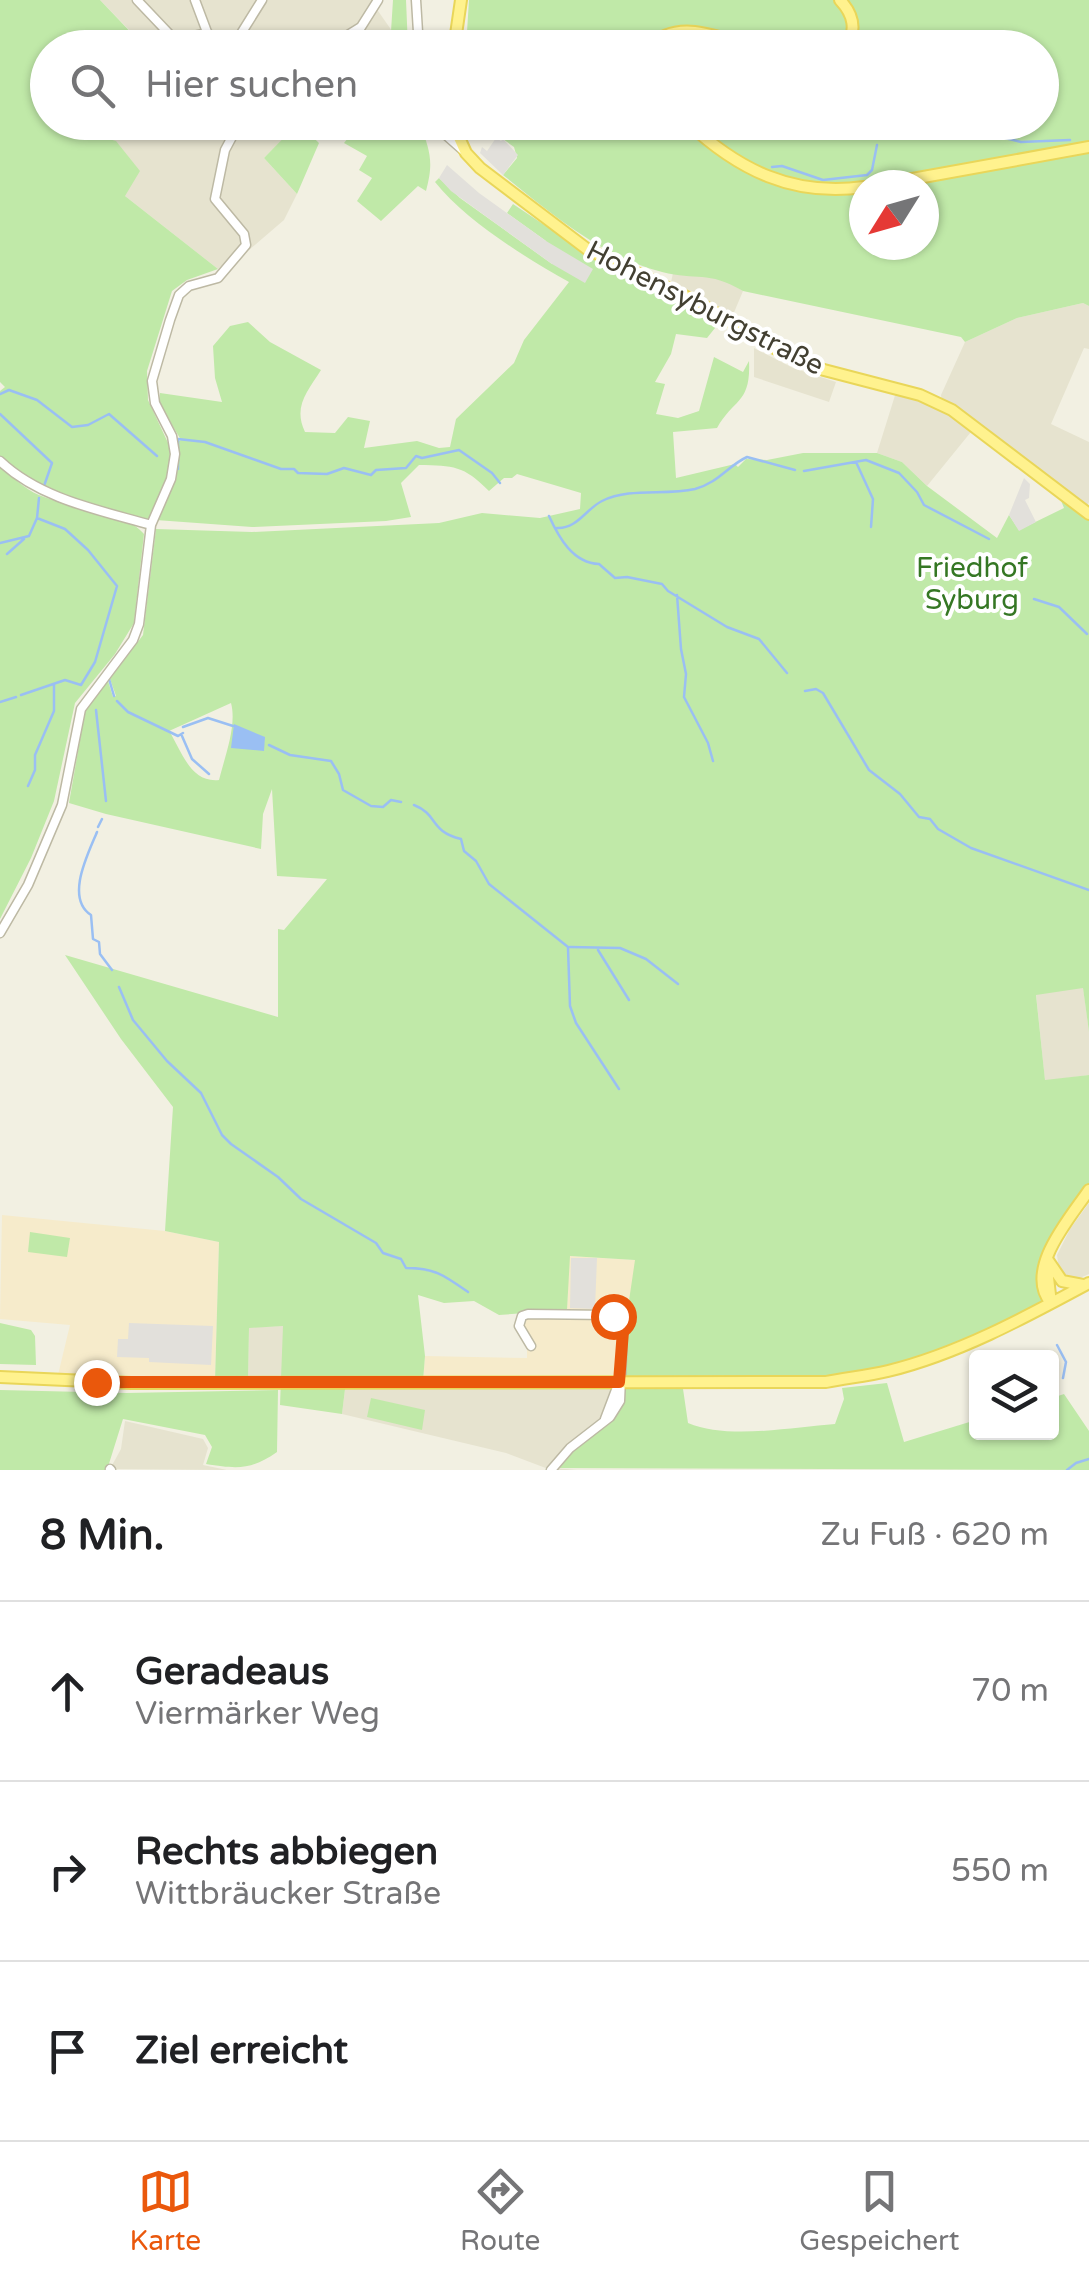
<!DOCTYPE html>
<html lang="de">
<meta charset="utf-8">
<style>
body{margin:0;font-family:"Varela Round",sans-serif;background:#f6f6f6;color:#202124}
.controls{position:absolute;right:30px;bottom:30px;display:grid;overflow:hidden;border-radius:10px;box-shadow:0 2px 8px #0004}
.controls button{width:90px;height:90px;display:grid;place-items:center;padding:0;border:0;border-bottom:2px solid #e0e0e0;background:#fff;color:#202124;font:50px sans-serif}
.compass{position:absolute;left:849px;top:170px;width:90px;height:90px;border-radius:50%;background:#fff;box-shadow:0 2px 8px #0004;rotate:233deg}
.stop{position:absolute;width:30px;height:30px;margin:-22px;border:8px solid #ea580c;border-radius:50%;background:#fff}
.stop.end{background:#ea580c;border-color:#fff;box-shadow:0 2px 10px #0008}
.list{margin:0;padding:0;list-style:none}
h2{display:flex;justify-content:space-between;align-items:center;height:130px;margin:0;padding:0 40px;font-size:42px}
h2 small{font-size:32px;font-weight:400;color:#757577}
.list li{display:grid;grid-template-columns:65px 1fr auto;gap:30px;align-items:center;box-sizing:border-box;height:180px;padding:0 40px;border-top:2px solid #e0e0e0}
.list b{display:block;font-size:38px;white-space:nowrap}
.list p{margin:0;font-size:32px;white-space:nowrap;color:#757577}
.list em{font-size:32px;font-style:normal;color:#757577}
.icon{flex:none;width:55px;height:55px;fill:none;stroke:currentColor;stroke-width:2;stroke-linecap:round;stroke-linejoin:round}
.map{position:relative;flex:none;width:1089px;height:1470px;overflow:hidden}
.search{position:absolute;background:#fff;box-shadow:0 2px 8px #0004;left:30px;right:30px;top:30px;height:110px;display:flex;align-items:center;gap:25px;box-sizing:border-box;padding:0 35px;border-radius:55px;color:#757577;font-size:38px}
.sheet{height:670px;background:#fff}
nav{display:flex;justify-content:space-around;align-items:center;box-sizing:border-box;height:140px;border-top:2px solid #e0e0e0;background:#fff;font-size:28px;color:#757577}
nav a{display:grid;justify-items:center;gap:5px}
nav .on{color:#ea580c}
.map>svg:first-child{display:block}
</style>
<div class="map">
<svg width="1089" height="1470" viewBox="0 0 1089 1470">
<rect width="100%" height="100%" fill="#f2f0e2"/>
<path fill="#e6e3cf" d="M 100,0 L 378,0 L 376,8 L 392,31 L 390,47 L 139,47 L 142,43 Z
M 89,122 L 299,123 L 264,158 L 297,194 L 284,220 L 249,250 L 238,248 L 218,269 L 125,196 L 83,132 Z
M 673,273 L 720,277 L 743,291 L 730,322 L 670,287 Z
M 1083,303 L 1089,306 L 1089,349 L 1084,348 L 1051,424 L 1089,442 L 1089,502 L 1085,511 L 975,427 L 927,486 L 902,462 L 877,453 L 897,389 L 942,402 L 941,395 L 965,342 L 1017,318 Z
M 754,348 L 793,368 L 836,382 L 829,402 L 754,377 Z
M 1083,987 L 1089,1032 L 1089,1075 L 1045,1081 L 1036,994 Z
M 1089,1203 L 1089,1274 L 1080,1278 L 1066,1277 L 1059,1270 L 1057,1255 L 1070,1229 Z
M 284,1326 L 283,1382 L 248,1382 L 249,1327 Z
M 346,1381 L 619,1382 L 620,1401 L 554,1468 L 577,1470 L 551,1470 L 506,1453 L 342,1414 Z
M 125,1421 L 203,1439 L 208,1448 L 203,1465 L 227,1470 L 110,1469 L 121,1449 Z"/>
<path fill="#f6ebcb" d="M 2,1215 L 165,1231 L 219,1242 L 215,1381 L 57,1379 L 70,1325 L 0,1319 Z
M 569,1256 L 636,1260 L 619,1382 L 423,1381 L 425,1356 L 527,1358 L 527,1346 L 518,1331 L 517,1315 L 567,1310 Z"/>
<path fill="#c0e9a8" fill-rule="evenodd" d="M 0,0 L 100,0 L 142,44 L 139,48 L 48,48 L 48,122 L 89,123 L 84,132 L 116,141 L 140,171 L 125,196 L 218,269 L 187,280 L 172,291 L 147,371 L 148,400 L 169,445 L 181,440 L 159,403 L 160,393 L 222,402 L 215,378 L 213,346 L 230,326 L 248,322 L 270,342 L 321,370 C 307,392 293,407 305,432 L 335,433 L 348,417 L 370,421 L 364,448 L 417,441 L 439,448 L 450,447 L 456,419 L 514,363 L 524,340 L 569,282 C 526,258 466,221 435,182 L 439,178 L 460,198 L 552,264 L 546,241 L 507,213 L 513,204 L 604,265 L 669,293 L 719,323 L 707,338 L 676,334 L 671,354 L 655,382 L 665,384 L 656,414 L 678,418 L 699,411 L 714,357 L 743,372 L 749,361 C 751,404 734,398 717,428 L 673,432 L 676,478 L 735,464 L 738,467 L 746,459 L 767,460 L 803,453 L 877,453 L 902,462 L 927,486 L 997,538 L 1009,515 L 1019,530 L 1064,508 L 1056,488 L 1089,514 L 1089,1032 L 1083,988 L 1036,995 L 1045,1080 L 1089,1075 L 1089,1190 L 1052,1246 L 1051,1303 L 927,1358 L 826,1382 L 682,1382 L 688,1423 C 728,1440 792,1427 835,1424 L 844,1399 L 842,1388 L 887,1383 L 904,1442 L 976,1420 L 976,1432 L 1052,1432 L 1052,1398 L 1064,1394 L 1089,1431 L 1089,1470 L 553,1468 L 605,1419 L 620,1401 L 620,1362 L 635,1260 L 570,1256 L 567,1310 L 499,1315 L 474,1301 L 444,1303 L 418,1295 L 425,1356 L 423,1381 L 346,1381 L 342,1414 L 280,1405 L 283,1326 L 249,1328 L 248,1382 L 215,1381 L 219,1242 L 165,1231 L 173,1107 L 121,1039 L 65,955 L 278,1017 L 278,929 L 284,930 L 327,879 L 277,876 L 272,789 L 263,814 L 261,849 L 106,814 L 69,803 L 85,711 L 108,681 L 113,697 L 116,696 L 110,679 L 143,635 L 156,529 L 252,532 L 439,523 L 482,513 L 540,518 L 580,509 L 581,493 L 517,474 L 512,478 L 504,478 L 489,491 C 463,465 454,466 419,465 L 401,483 L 411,517 L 386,521 L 252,527 L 142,519 L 46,490 L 27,482 L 0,459 L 0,391 L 5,387 L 0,382 ZM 231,703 C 237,725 225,756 219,780 C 190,783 182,751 169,731 Z
M 393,0 L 406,0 L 408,47 L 390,47 Z
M 469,0 L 1089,0 L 1089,306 L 1083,303 L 1017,318 L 965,342 L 961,337 L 743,291 C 707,270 697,281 662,272 C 601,257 551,213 503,175 L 517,158 L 514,147 L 503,139 L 515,125 L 514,123 L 1042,122 L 1042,48 L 466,48 ZM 864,185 L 924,185 L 924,245 L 864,245 Z
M 298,123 L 319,143 L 297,194 L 264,158 Z
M 360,123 L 420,123 C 430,152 434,161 426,191 L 418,186 L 381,221 L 357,201 L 372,178 L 359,170 L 367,156 L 344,143 Z
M 0,466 C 12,476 24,489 39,495 C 66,507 127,512 144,534 L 134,623 L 115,654 L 75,703 L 54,801 L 31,858 L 0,919 Z
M 30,1232 L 70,1238 L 67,1257 L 28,1252 Z
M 0,1323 L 31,1330 L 35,1336 L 36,1365 L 0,1364 Z
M 0,1390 L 126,1393 L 278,1390 L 277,1452 C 251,1470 238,1469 206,1464 L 212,1447 L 205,1435 L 123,1419 L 107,1470 L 0,1470 Z
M 371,1398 L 425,1410 L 422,1430 L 367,1417 Z"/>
<path fill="#e2e0db" d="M 496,138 L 501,141 L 503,139 L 518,155 L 503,175 L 480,153 L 482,147 L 487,151 Z
M 447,165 L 479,193 L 546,241 L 593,269 L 585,283 L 552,264 L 451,191 L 439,178 Z
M 1024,478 L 1030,484 L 1029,498 L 1025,500 L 1036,522 L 1019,531 L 1009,515 Z
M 571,1258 L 597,1258 L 595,1309 L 570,1308 Z
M 129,1323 L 213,1326 L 211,1365 L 149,1362 L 149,1358 L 117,1357 L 118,1339 L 128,1339 Z"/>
<path fill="#9abff3" d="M 234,724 L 265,737 L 264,751 L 231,748 Z"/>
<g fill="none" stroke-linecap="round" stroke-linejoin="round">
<path stroke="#9abff3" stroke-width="2.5" d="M 849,122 L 853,131 L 878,137 L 941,126 L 958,135 L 989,134 L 1021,142 L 1070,140
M 772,167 L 782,166 L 823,180 L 867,175 L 872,170 L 877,145
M 0,394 L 9,390 L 37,400 L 72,427 L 88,425 L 109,414 L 157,456
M 0,414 L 52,463 L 44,486
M 856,462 L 873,499 L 871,527
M 178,469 L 178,439 L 205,442 L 281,469 L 294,469 L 298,473 L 327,474 L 344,468 L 371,475 L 376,470 L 406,468 L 416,456 L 422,458 L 459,450 L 492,473 L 500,483
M 804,471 L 866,460 L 899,473 L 917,492 L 924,505 L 989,539
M 549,516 C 559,538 573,563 599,564 L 615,578 L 627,577 L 662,584 L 668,591 L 727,627 L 759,639 L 787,673
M 37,518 L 65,529 L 88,550 L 117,586 L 95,662 L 81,685
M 557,528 C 577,529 586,509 602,501 C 631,487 664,496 695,489 C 718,483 729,465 747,457 L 795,470
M 0,543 L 29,536 L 37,518 L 39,498
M 7,554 L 24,539
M 677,595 L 681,649 L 686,674 L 684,697 L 708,743 L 713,761
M 1034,599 L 1059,607 L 1087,634
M 109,679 L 114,696
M 805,691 L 816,689 L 823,693 L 869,770 L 900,794 L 919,817 L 930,819 L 938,829 L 971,848 L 1089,890
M 21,695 L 65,680 L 81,685
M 117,701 L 128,712 L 178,736 L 183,733
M 0,702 L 16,697
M 96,710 L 106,801
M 183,727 L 208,718 L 233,726
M 182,736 L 192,759 L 209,774
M 269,745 L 290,755 L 331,761 L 339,774 L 343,790 L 371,806 L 383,807 L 391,800 L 401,802
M 28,786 L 35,770 L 35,755 L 54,711 L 54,684
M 414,805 C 439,815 429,831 461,839 L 464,851 L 476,861 L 489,884 L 568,947
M 98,827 L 102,819
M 97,832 C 88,854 65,898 91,915 L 93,939 L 99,942 L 100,954 L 112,970
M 570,947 L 620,948 L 646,959 L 678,984
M 568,948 L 570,1006 L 576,1023 L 619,1089
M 598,950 L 629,1000
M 119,987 L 133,1020 L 167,1061 L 201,1093 L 222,1135 L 231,1144 L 278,1177 L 301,1199 L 376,1243 L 383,1253 L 401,1259 L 406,1268 C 435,1268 444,1275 468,1292
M 1057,1345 L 1066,1362 L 1063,1378
M 1067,1470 L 1076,1463 L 1089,1459"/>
<g stroke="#bdb9a4" stroke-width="11">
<path id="minor" d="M 137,0 L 175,40 L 208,33
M 195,0 L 213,48
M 416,0 L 419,48
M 232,48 L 262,0
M 327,48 L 361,27 L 378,0
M 431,122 L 466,153
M 0,461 C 40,499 99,510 151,525
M 0,933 L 28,885 L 62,805 L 81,709 L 133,640 L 139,624 L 151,525 L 171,479 L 175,454 L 172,436 L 155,403 L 152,381 L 170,320 L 179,295 L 189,286 L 218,278 L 246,245 L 244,234 L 215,199 L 225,150 L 240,122
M 531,1346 L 519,1326 L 522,1316 L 528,1314 L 609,1315 L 618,1321 L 623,1331 L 620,1401 L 610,1417 L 570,1448 L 551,1470
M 605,1419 L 619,1382
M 110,1469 L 111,1470"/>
</g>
<g stroke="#e9d659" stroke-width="14">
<path id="major" d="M 840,0 C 854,15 857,30 846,48
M 454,48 L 461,0
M 649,48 C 676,16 723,39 757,48
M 452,122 L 466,153 L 480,168 L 587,249 L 697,302 L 788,356 L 824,370 L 920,395 L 952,410 L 1089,514
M 687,122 C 738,170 793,197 864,187
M 879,185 L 1089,147
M 1047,1259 L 1062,1281 L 1083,1285
M 1047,1269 L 1051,1303
M 1051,1303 C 1023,1270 1071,1217 1089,1190
M 0,1377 L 131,1383 L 826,1382 C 846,1378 867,1376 888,1371 C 958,1354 1026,1317 1089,1283"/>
</g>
<use href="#minor" stroke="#fff" stroke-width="8"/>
<use href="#major" stroke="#fff28e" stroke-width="10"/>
</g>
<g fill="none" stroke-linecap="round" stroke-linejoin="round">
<path stroke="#ea580c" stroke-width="12" d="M 96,1382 L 619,1382 L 623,1331 L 613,1316"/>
</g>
<g text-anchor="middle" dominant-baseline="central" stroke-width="8" stroke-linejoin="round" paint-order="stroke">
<g font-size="28" fill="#434032" stroke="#fff">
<text transform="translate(705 308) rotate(27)">Hohensyburgstraße</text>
</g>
<g font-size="28" fill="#357724" stroke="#fff">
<text x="972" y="568">Friedhof<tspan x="972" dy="32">Syburg</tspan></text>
</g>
</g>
</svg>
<div class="controls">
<button><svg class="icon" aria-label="layers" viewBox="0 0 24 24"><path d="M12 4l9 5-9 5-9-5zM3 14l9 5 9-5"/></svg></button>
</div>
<svg class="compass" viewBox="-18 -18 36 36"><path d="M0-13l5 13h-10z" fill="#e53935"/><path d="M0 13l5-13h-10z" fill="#757577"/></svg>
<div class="stop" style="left:613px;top:1316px"></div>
<div class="stop end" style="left:96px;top:1382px"></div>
<div class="search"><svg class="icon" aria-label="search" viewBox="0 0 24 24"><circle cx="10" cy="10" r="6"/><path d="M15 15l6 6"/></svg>Hier suchen</div>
</div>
<section class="sheet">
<h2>8 Min.<small>Zu Fuß · 620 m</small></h2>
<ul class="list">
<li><svg class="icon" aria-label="ahead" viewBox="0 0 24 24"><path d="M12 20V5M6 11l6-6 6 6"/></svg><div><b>Geradeaus</b><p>Viermärker Weg</p></div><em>70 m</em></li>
<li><svg class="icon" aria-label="right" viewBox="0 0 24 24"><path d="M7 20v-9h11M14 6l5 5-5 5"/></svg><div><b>Rechts abbiegen</b><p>Wittbräucker Straße</p></div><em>550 m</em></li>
<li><svg class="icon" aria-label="arrive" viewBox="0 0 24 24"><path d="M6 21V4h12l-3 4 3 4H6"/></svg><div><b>Ziel erreicht</b></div></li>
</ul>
</section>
<nav>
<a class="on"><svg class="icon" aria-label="map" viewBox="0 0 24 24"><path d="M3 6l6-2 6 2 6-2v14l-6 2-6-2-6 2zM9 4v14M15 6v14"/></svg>Karte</a>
<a><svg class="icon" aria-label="directions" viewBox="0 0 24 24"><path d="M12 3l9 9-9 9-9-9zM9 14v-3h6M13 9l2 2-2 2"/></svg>Route</a>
<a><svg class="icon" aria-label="saved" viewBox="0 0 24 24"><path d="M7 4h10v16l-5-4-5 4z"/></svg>Gespeichert</a>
</nav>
